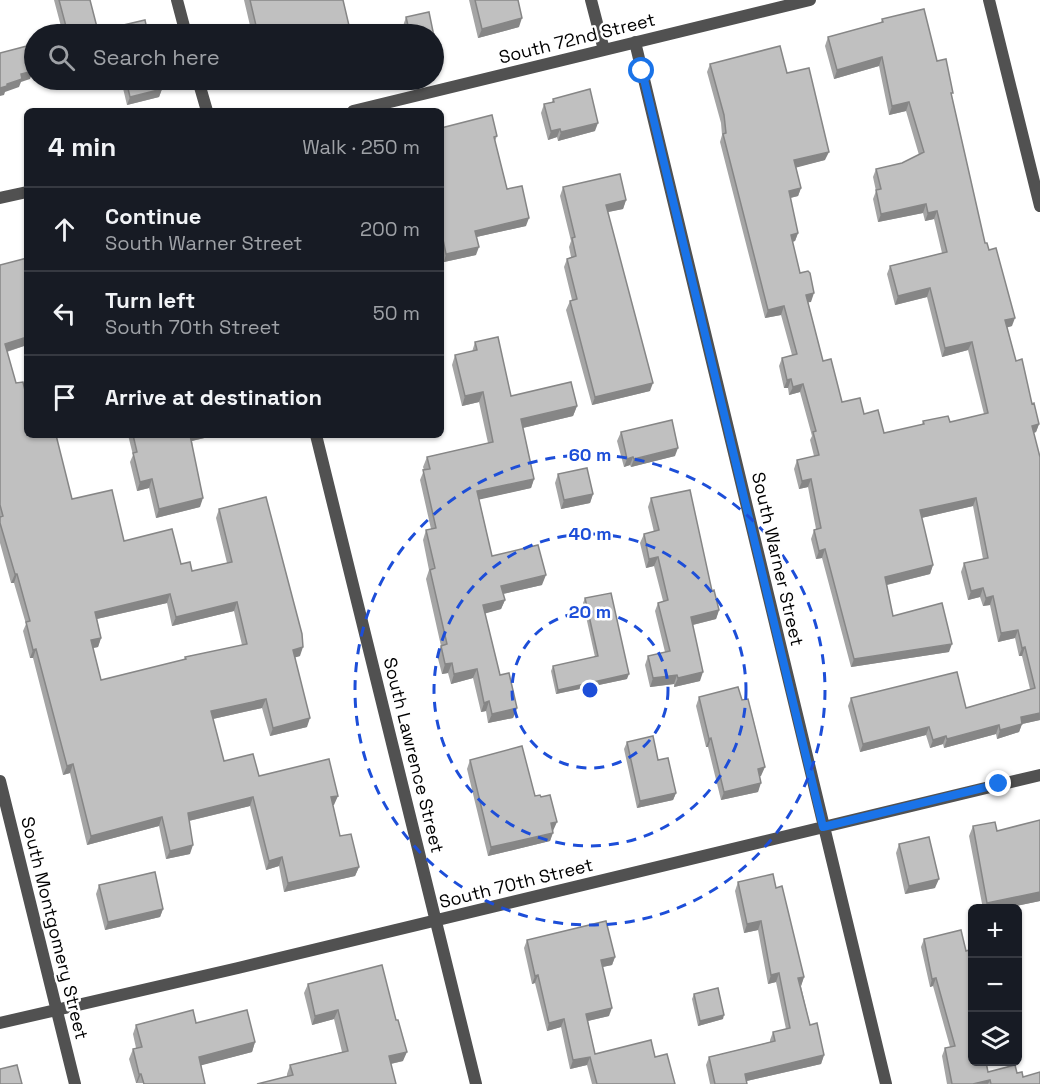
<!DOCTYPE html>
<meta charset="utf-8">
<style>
body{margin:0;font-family:"Space Grotesk",sans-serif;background:#242831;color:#f1f3f6}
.controls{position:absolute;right:18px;bottom:18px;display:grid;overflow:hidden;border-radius:9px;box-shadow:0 2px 4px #0004}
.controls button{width:54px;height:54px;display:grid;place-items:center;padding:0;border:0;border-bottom:2px solid #363941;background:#171b24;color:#f1f3f6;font:30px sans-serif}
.stop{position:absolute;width:18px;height:18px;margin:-14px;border:4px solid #1a73e8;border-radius:50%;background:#fff}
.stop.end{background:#1a73e8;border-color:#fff;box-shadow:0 2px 6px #0008}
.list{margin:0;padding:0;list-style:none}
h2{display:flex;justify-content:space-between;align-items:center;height:78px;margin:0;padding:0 24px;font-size:26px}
h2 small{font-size:20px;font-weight:400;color:#9ea1a6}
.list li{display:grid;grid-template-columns:39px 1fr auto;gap:18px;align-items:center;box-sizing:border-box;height:84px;padding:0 24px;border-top:2px solid #363941}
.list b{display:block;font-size:22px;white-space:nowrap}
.list p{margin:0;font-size:20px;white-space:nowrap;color:#9ea1a6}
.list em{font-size:20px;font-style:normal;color:#9ea1a6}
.icon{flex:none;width:33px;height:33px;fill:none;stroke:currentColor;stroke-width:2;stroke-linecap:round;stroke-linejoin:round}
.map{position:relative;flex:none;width:1040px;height:1084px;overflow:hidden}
.search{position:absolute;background:#171b24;box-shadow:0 2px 4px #0004;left:24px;top:24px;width:420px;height:66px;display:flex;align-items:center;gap:15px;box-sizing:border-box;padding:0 21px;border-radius:33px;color:#9ea1a6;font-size:22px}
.panel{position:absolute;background:#171b24;box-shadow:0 2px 4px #0004;left:24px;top:108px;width:420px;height:330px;border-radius:9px}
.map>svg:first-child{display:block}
</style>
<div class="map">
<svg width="1040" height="1084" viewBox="0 0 1040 1084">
<rect width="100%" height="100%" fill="#fff"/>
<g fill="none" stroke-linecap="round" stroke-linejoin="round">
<path stroke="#515151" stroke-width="12" d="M 177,0 L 186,34
M 591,0 L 604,50
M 635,42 L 886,1084
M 198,80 L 207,111
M 353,111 L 810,0
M 0,198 L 27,192
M 316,435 L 476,1084
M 0,781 L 75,1084
M 0,1023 L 238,968 L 1040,775"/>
<path stroke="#515151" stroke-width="12" d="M 989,0 L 1040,206"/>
</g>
<path fill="#a5a5a5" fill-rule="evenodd" d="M 54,0 L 90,0 L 98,31 L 148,34 L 63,34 Z
M 244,0 L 343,0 L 351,34 L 252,34 Z
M 469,0 L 518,0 L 519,27 L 478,38 Z
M 406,17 L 434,34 L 405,34 L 403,26 Z
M 882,19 L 937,61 L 952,97 L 985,243 L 1012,326 L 1007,327 L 1016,361 L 1039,424 L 1036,432 L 1034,433 L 1040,720 L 1022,724 L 1019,732 L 997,739 L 996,734 L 944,748 L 943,744 L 930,748 L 926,735 L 860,752 L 848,706 L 851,698 L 966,708 L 1030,689 L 1022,656 L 1019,656 L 1015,638 L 998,642 L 990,605 L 983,606 L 980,597 L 968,600 L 961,572 L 964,563 L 983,559 L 973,506 L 921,518 L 933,565 L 930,574 L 887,585 L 893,616 L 949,652 L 851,667 L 822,558 L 816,559 L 811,539 L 814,530 L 816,529 L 808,487 L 799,489 L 794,469 L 797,460 L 814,456 L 810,440 L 812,436 L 800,392 L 789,395 L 788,388 L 784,388 L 779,366 L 782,358 L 792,355 L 781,315 L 765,318 L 720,142 L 722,135 L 721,123 L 707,72 L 710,64 L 787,73 L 825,160 L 796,167 L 801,188 L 798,196 L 790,198 L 798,233 L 795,241 L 792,242 L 800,273 L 811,302 L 808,302 L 823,361 L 842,402 L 864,414 L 884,433 L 922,425 L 923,421 L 950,422 L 984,414 L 968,350 L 942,357 L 927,297 L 895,305 L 887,274 L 890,266 L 942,253 L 934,219 L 925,221 L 923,213 L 878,222 L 873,199 L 876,191 L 873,177 L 876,169 L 902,163 L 919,155 L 906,111 L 889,115 L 879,66 L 834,79 L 825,46 L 828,37 L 881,23 Z
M 121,80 L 160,80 L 162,89 L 159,97 L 127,105 Z
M 263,80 L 303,80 L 266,89 Z
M 553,99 L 595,131 L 558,141 L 557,137 L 548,140 L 541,113 L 544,104 L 552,102 Z
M 441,126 L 441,128 L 497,136 L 495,141 L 507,189 L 526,226 L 476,237 L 476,255 L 444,262 L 441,250 Z
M 563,187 L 626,200 L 623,209 L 608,212 L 650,391 L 592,405 L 566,310 L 570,301 L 572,300 L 564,267 L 567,259 L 571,257 L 569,247 L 571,241 L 560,196 Z
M 27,258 L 27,345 L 7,352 L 27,435 L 72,499 L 124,541 L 181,564 L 192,571 L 227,563 L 216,518 L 219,509 L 300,656 L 295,657 L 307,727 L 270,736 L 262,708 L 213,719 L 224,761 L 259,776 L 334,805 L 333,805 L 340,836 L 359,867 L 355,876 L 284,892 L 279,866 L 266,870 L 250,806 L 189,821 L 190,854 L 166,859 L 159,826 L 87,845 L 70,773 L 63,775 L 33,658 L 30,658 L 23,631 L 26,624 L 14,583 L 11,583 L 0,543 L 0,265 ZM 167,603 L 172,626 L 234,611 L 242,645 L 185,657 L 184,660 L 101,680 L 93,648 L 98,647 L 101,638 L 97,619 Z
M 475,342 L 511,396 L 577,406 L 573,416 L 523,428 L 534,479 L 531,488 L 479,499 L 492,556 L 542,585 L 503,594 L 505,600 L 501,609 L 485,613 L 500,675 L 517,708 L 513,718 L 488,723 L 486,711 L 481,712 L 473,678 L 451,684 L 448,673 L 442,674 L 437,655 L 441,646 L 426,579 L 429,570 L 423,540 L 426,530 L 431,529 L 420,480 L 424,470 L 423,467 L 427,457 L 488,443 L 479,402 L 462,406 L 452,365 L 455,355 L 472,352 Z
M 621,432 L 675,456 L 631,467 L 630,465 L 624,467 L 617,441 Z
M 128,435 L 217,435 L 192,441 L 200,507 L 156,518 L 149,488 L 137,491 L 130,462 L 133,455 Z
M 558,474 L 593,494 L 590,503 L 561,509 L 555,483 Z
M 651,498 L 712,591 L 719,610 L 716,619 L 693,625 L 700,681 L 674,687 L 674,684 L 650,687 L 645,665 L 648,656 L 665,652 L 655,611 L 658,603 L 663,601 L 654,566 L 646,568 L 640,543 L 644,534 L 654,532 L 648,507 Z
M 585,598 L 627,679 L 556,694 L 551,671 L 553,666 L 595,657 L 583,603 Z
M 699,697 L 761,776 L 760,776 L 758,792 L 721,800 L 708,747 L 706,747 L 696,706 Z
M 627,742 L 658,760 L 676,793 L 673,800 L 637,808 L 624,749 Z
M 470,760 L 535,796 L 541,797 L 553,831 L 550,841 L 488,856 L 467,769 Z
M 1040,820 L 1040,901 L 1002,909 L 983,909 L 969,836 L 973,826 L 997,831 Z
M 899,844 L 935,888 L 905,894 L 896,853 Z
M 738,882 L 776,888 L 804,977 L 801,986 L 810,1025 L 824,1055 L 821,1064 L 747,1081 L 747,1084 L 710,1084 L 706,1065 L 709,1057 L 770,1042 L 770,1040 L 773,1032 L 786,1029 L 776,982 L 768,984 L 758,930 L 744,933 L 735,891 Z
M 99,885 L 163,909 L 160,917 L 105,930 L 96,894 Z
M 924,939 L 972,1062 L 988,1072 L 1017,1073 L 1040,1084 L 947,1084 L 942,1056 L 945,1048 L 950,1047 L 933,986 L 930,987 L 921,947 Z
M 527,940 L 615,957 L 612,965 L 602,967 L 609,1016 L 588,1021 L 595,1054 L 655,1057 L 675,1084 L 592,1084 L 587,1065 L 570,1069 L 561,1027 L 547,1031 L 535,983 L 532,984 L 524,948 Z
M 308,984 L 403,1061 L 391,1064 L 287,1076 L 287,1074 L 290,1065 L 342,1052 L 334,1019 L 312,1025 L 304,993 Z
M 694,994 L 723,1019 L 698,1026 L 692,999 Z
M 196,1023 L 255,1042 L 252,1052 L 201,1065 L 205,1084 L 136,1083 L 129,1059 L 133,1049 L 136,1048 L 133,1034 L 136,1025 Z"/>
<path fill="#868686" d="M 522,18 L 519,27 L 478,38 L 482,29 Z
M 882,57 L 879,66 L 834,79 L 837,70 Z
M 33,71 L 30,79 L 21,82 L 19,87 L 5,92 L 4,95 L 0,96 L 0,88 L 21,74 Z
M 269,80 L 303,80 L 266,89 Z
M 162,89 L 159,97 L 127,105 L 130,97 Z
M 909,102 L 906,111 L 889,115 L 892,106 Z
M 598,123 L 595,131 L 558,141 L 561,132 Z
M 560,129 L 557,137 L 548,140 L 551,131 Z
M 829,152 L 825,160 L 791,169 L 794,160 Z
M 801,188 L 798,196 L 786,199 L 789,191 Z
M 626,200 L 623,209 L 603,213 L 606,205 Z
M 926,204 L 923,213 L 878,222 L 881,214 Z
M 937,211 L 934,219 L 925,221 L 928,213 Z
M 529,218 L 526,226 L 472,238 L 475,231 Z
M 798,233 L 795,241 L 788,243 L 791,235 Z
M 479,247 L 476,255 L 444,262 L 446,254 Z
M 930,288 L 927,297 L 895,305 L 898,296 Z
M 814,293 L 811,302 L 803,303 L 806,295 Z
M 784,306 L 781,315 L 765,318 L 768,310 Z
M 1015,318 L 1012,326 L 1002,329 L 1005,320 Z
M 27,337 L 27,345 L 2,353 L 5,344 Z
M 972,342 L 968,350 L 942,357 L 945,348 Z
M 791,379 L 788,388 L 784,388 L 787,380 Z
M 653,383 L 650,391 L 592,405 L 595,397 Z
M 803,384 L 800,392 L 789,395 L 793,387 Z
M 483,392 L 479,402 L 462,406 L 465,396 Z
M 577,406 L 573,416 L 518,429 L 521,419 Z
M 1039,424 L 1036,432 L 1029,434 L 1032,426 Z
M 189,435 L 217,435 L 187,442 Z
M 678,448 L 675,456 L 631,467 L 634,459 Z
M 633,457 L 630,465 L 624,467 L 627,459 Z
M 152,479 L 149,488 L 137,491 L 140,482 Z
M 534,479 L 531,488 L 473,501 L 477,491 Z
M 811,479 L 808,487 L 799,489 L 802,481 Z
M 593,494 L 590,503 L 561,509 L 564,500 Z
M 203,498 L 200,507 L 156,518 L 159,509 Z
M 976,498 L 973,506 L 917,519 L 920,510 Z
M 825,549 L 822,558 L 816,559 L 819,551 Z
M 658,557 L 654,566 L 646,568 L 649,559 Z
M 933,565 L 930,574 L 882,586 L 885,577 Z
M 15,574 L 17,574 L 14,583 L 11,583 Z
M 546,575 L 542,585 L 498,595 L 501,586 Z
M 983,588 L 980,597 L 968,600 L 971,591 Z
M 170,594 L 167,603 L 92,620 L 95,612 Z
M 993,596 L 990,605 L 983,606 L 986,598 Z
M 505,600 L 501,609 L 480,615 L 483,605 Z
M 237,602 L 234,611 L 172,626 L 176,617 Z
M 719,610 L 716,619 L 688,626 L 691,617 Z
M 1018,630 L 1015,638 L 998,642 L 1001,633 Z
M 101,638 L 98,647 L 88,649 L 91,640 Z
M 952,644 L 949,652 L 851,667 L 854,659 Z
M 303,647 L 300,656 L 290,659 L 293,650 Z
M 1025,647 L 1022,656 L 1019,656 L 1022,648 Z
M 36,649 L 33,658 L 30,658 L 33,650 Z
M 452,663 L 448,673 L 442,674 L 445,664 Z
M 477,669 L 473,678 L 451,684 L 454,674 Z
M 703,672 L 700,681 L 674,687 L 678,678 Z
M 629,674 L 627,679 L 556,694 L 558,690 Z
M 677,675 L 674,684 L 650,687 L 653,678 Z
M 266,699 L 262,708 L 208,720 L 211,711 Z
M 489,701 L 486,711 L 481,712 L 484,703 Z
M 517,708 L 513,718 L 488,723 L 492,714 Z
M 1040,713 L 1040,720 L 1022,724 L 1019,732 L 997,739 L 1000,730 L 1021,717 Z
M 310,718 L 307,727 L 270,736 L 273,728 Z
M 999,725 L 996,734 L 944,748 L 947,739 Z
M 929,727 L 926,735 L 860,752 L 863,744 Z
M 946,736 L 943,744 L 930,748 L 933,740 Z
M 711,738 L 708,747 L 706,747 L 709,739 Z
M 73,764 L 70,773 L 63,775 L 67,766 Z
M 765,767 L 761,776 L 755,778 L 758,769 Z
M 761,783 L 758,792 L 721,800 L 724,792 Z
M 676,793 L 673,800 L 637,808 L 640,801 Z
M 338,796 L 334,805 L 328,806 L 331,797 Z
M 253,797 L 250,806 L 184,822 L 188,813 Z
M 162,817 L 159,826 L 87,845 L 91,836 Z
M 557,822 L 553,831 L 548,832 L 551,823 Z
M 553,833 L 550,841 L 488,856 L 491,847 Z
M 193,845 L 190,854 L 166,859 L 170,851 Z
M 282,857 L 279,866 L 266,870 L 269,861 Z
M 359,867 L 355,876 L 284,892 L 288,883 Z
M 939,879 L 935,888 L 905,894 L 909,886 Z
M 1040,892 L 1040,901 L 1002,909 L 985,909 L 987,903 Z
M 163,909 L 160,917 L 105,930 L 108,922 Z
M 761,921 L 758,930 L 744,933 L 747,924 Z
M 615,957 L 612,965 L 598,968 L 601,960 Z
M 779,973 L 776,982 L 768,984 L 771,975 Z
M 538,975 L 535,983 L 532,984 L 535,976 Z
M 804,977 L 801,986 L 798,978 Z
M 936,978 L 933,986 L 930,987 L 932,979 Z
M 612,1008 L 609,1016 L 583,1022 L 586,1014 Z
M 338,1010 L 334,1019 L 312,1025 L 315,1016 Z
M 724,1015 L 723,1019 L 698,1026 L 700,1021 Z
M 564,1019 L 561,1027 L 547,1031 L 549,1023 Z
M 255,1042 L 252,1052 L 195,1067 L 199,1057 Z
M 407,1052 L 403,1061 L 385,1065 L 389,1056 Z
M 824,1055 L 821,1064 L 742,1082 L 745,1074 Z
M 590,1057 L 587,1065 L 570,1069 L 573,1060 Z
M 139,1074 L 141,1074 L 137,1083 L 136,1083 Z
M 990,1080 L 988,1084 L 973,1084 Z"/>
<path fill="#c0c0c0" stroke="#868686" stroke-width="1.5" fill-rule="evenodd" d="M 59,0 L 90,0 L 98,31 L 145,20 L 148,34 L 68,34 Z
M 250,0 L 343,0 L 351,34 L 258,34 Z
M 475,0 L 518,0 L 522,18 L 482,29 Z
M 924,9 L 937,61 L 946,59 L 953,93 L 951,93 L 985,243 L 987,243 L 989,250 L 996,248 L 1015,318 L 1005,320 L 1016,361 L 1022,359 L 1032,404 L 1034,403 L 1039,424 L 1032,426 L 1040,457 L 1040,713 L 1021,717 L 1022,724 L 1000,730 L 999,725 L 947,739 L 946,736 L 933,740 L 929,727 L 863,744 L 851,698 L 957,672 L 966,708 L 1035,688 L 1025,647 L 1022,648 L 1018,630 L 1001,633 L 993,596 L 986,598 L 983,588 L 971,591 L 964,563 L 988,558 L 976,498 L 920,510 L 933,565 L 885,577 L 893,616 L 942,603 L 952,644 L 854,659 L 825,549 L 819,551 L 814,530 L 821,528 L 811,479 L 802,481 L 797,460 L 819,455 L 813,432 L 816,431 L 803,384 L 793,387 L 791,379 L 787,380 L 782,358 L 797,354 L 784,306 L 768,310 L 723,134 L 726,133 L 724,115 L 710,64 L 780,46 L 787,73 L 809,68 L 829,152 L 794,160 L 801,188 L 789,191 L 798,233 L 791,235 L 800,273 L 808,271 L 810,273 L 814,293 L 806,295 L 823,361 L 831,359 L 842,402 L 860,398 L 864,414 L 878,410 L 884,433 L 924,424 L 923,421 L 948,416 L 950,422 L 988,413 L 972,342 L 945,348 L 930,288 L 898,296 L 890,266 L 947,252 L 937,211 L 928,213 L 926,204 L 881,214 L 876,190 L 881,189 L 876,169 L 902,163 L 924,152 L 909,102 L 892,106 L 882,57 L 837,70 L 828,37 L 883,22 L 882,19 Z
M 429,12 L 436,46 L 434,46 L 434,34 L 410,34 L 406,17 Z
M 27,46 L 33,71 L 21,74 L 22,79 L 7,84 L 7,86 L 0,88 L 0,53 Z
M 126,80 L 160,80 L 162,89 L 130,97 Z
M 590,89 L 598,123 L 561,132 L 560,129 L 551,131 L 544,104 L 554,102 L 553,99 Z
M 492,115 L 497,136 L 494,137 L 507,189 L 522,186 L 529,218 L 475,231 L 479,247 L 446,254 L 441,230 L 441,126 L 441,128 Z
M 620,174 L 626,200 L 606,205 L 653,383 L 595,397 L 570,301 L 577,299 L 567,259 L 576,256 L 572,238 L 575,237 L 563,187 Z
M 27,258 L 27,337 L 5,344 L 16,383 L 23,382 L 27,399 L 27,435 L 56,435 L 72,499 L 112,490 L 124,541 L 172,529 L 181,564 L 190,562 L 192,571 L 232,562 L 219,509 L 266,497 L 302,634 L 303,647 L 293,650 L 310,718 L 273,728 L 266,699 L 211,711 L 224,761 L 253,754 L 259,776 L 329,759 L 338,796 L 331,797 L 340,836 L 351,834 L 359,867 L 288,883 L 282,857 L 269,861 L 253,797 L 188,813 L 193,845 L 170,851 L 162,817 L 91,836 L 73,764 L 67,766 L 36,649 L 33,650 L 26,622 L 30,621 L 17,574 L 15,574 L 0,523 L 0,517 L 3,516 L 0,505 L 0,265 ZM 170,594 L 176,617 L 237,602 L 247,644 L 185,657 L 186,659 L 101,680 L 91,640 L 101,638 L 95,612 Z
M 498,337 L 511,396 L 571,382 L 577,406 L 521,419 L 534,479 L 477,491 L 492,556 L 538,545 L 546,575 L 501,586 L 505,600 L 483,605 L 500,675 L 509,673 L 517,708 L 492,714 L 489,701 L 484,703 L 477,669 L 454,674 L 452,663 L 445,664 L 441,646 L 447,644 L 430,570 L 435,568 L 426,530 L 436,528 L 423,470 L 430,469 L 427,457 L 493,442 L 483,392 L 465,396 L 455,355 L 477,350 L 475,342 Z
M 672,420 L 678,448 L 634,459 L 633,457 L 627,459 L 621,432 Z
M 133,435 L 190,435 L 203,498 L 159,509 L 152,479 L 140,482 L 133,453 L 137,452 Z
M 587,468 L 593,494 L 564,500 L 558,474 Z
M 690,490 L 712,591 L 714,590 L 719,610 L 691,617 L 703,672 L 678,678 L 677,675 L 653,678 L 648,656 L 670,651 L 658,603 L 668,600 L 658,557 L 649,559 L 644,534 L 659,530 L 651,498 Z
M 611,593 L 629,674 L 558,690 L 553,666 L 598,656 L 585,598 Z
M 738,687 L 742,700 L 748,699 L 765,767 L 758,769 L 761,783 L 724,792 L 711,738 L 709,739 L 699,697 Z
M 653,736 L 658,760 L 668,758 L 676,793 L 640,801 L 627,742 Z
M 522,746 L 535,796 L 540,795 L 541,797 L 550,795 L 557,822 L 551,823 L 553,833 L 491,847 L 470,760 Z
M 1040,820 L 1040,892 L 987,903 L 973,826 L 995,822 L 997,831 Z
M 929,837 L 939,879 L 909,886 L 899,844 Z
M 155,872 L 163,909 L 108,922 L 99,885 Z
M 773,874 L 776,888 L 782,886 L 804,977 L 798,978 L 810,1025 L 817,1023 L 824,1055 L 745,1074 L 747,1084 L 715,1084 L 709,1057 L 775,1041 L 773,1032 L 790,1028 L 779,973 L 771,975 L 761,921 L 747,924 L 738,882 Z
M 606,921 L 615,957 L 601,960 L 612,1008 L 586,1014 L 595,1054 L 651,1040 L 655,1057 L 667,1054 L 675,1084 L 597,1084 L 590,1057 L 573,1060 L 564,1019 L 549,1023 L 538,975 L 535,976 L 527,940 Z
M 961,930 L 966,951 L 972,949 L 972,1062 L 986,1062 L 988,1072 L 1015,1065 L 1017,1073 L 1022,1072 L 1023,1077 L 1040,1072 L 1040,1084 L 991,1084 L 990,1080 L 973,1084 L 952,1084 L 945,1048 L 955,1046 L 936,978 L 932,979 L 924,939 Z
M 382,965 L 396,1020 L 398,1020 L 407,1052 L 389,1056 L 396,1084 L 257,1084 L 293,1075 L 290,1065 L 348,1051 L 338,1010 L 315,1016 L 308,984 Z
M 718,988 L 724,1015 L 700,1021 L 694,994 Z
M 193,1010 L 196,1023 L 247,1010 L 255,1042 L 199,1057 L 205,1084 L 144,1084 L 141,1074 L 139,1074 L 133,1049 L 142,1047 L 136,1025 Z
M 17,1065 L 22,1084 L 0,1084 L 0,1069 Z"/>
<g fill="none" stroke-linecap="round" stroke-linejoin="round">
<path stroke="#1a73e8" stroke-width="8" d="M 642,71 L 823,827 L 999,784"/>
</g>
<g fill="none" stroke="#1d4ed8" stroke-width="3" stroke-dasharray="10 8">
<circle cx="590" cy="690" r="78"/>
<circle cx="590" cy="690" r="156"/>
<circle cx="590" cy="690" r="235"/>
</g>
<g text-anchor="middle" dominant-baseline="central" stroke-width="5" stroke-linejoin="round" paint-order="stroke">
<g font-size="18" fill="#000" stroke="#fff">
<text transform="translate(577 38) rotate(-14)">South 72nd Street</text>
<text transform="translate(778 559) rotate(77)">South Warner Street</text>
<text transform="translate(414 755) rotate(76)">South Lawrence Street</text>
<text transform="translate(516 883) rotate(-14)">South 70th Street</text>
<text transform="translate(55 928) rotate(76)">South Montgomery Street</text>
</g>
</g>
<circle cx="590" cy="690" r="9" fill="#1d4ed8" stroke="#fff" stroke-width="3"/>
<g font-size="18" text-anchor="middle" font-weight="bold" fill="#1d4ed8" stroke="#fff" stroke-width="5" stroke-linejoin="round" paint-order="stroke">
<text x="590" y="461">60 m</text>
<text x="590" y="540">40 m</text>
<text x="590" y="618">20 m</text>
</g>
</svg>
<div class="controls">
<button>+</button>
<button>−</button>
<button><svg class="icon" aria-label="layers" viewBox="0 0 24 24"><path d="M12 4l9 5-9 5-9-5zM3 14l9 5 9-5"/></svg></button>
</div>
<div class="stop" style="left:642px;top:71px"></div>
<div class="stop end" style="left:999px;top:784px"></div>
<div class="search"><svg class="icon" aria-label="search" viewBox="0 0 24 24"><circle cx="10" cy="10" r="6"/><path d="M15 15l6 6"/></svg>Search here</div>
<section class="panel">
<h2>4 min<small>Walk · 250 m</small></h2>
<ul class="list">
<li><svg class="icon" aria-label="ahead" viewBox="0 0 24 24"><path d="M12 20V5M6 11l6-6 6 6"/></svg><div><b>Continue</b><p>South Warner Street</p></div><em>200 m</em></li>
<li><svg class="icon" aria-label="left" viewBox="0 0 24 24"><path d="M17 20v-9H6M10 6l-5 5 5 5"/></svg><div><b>Turn left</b><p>South 70th Street</p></div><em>50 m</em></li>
<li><svg class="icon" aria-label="arrive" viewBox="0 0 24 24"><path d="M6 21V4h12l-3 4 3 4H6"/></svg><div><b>Arrive at destination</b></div></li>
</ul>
</section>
</div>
